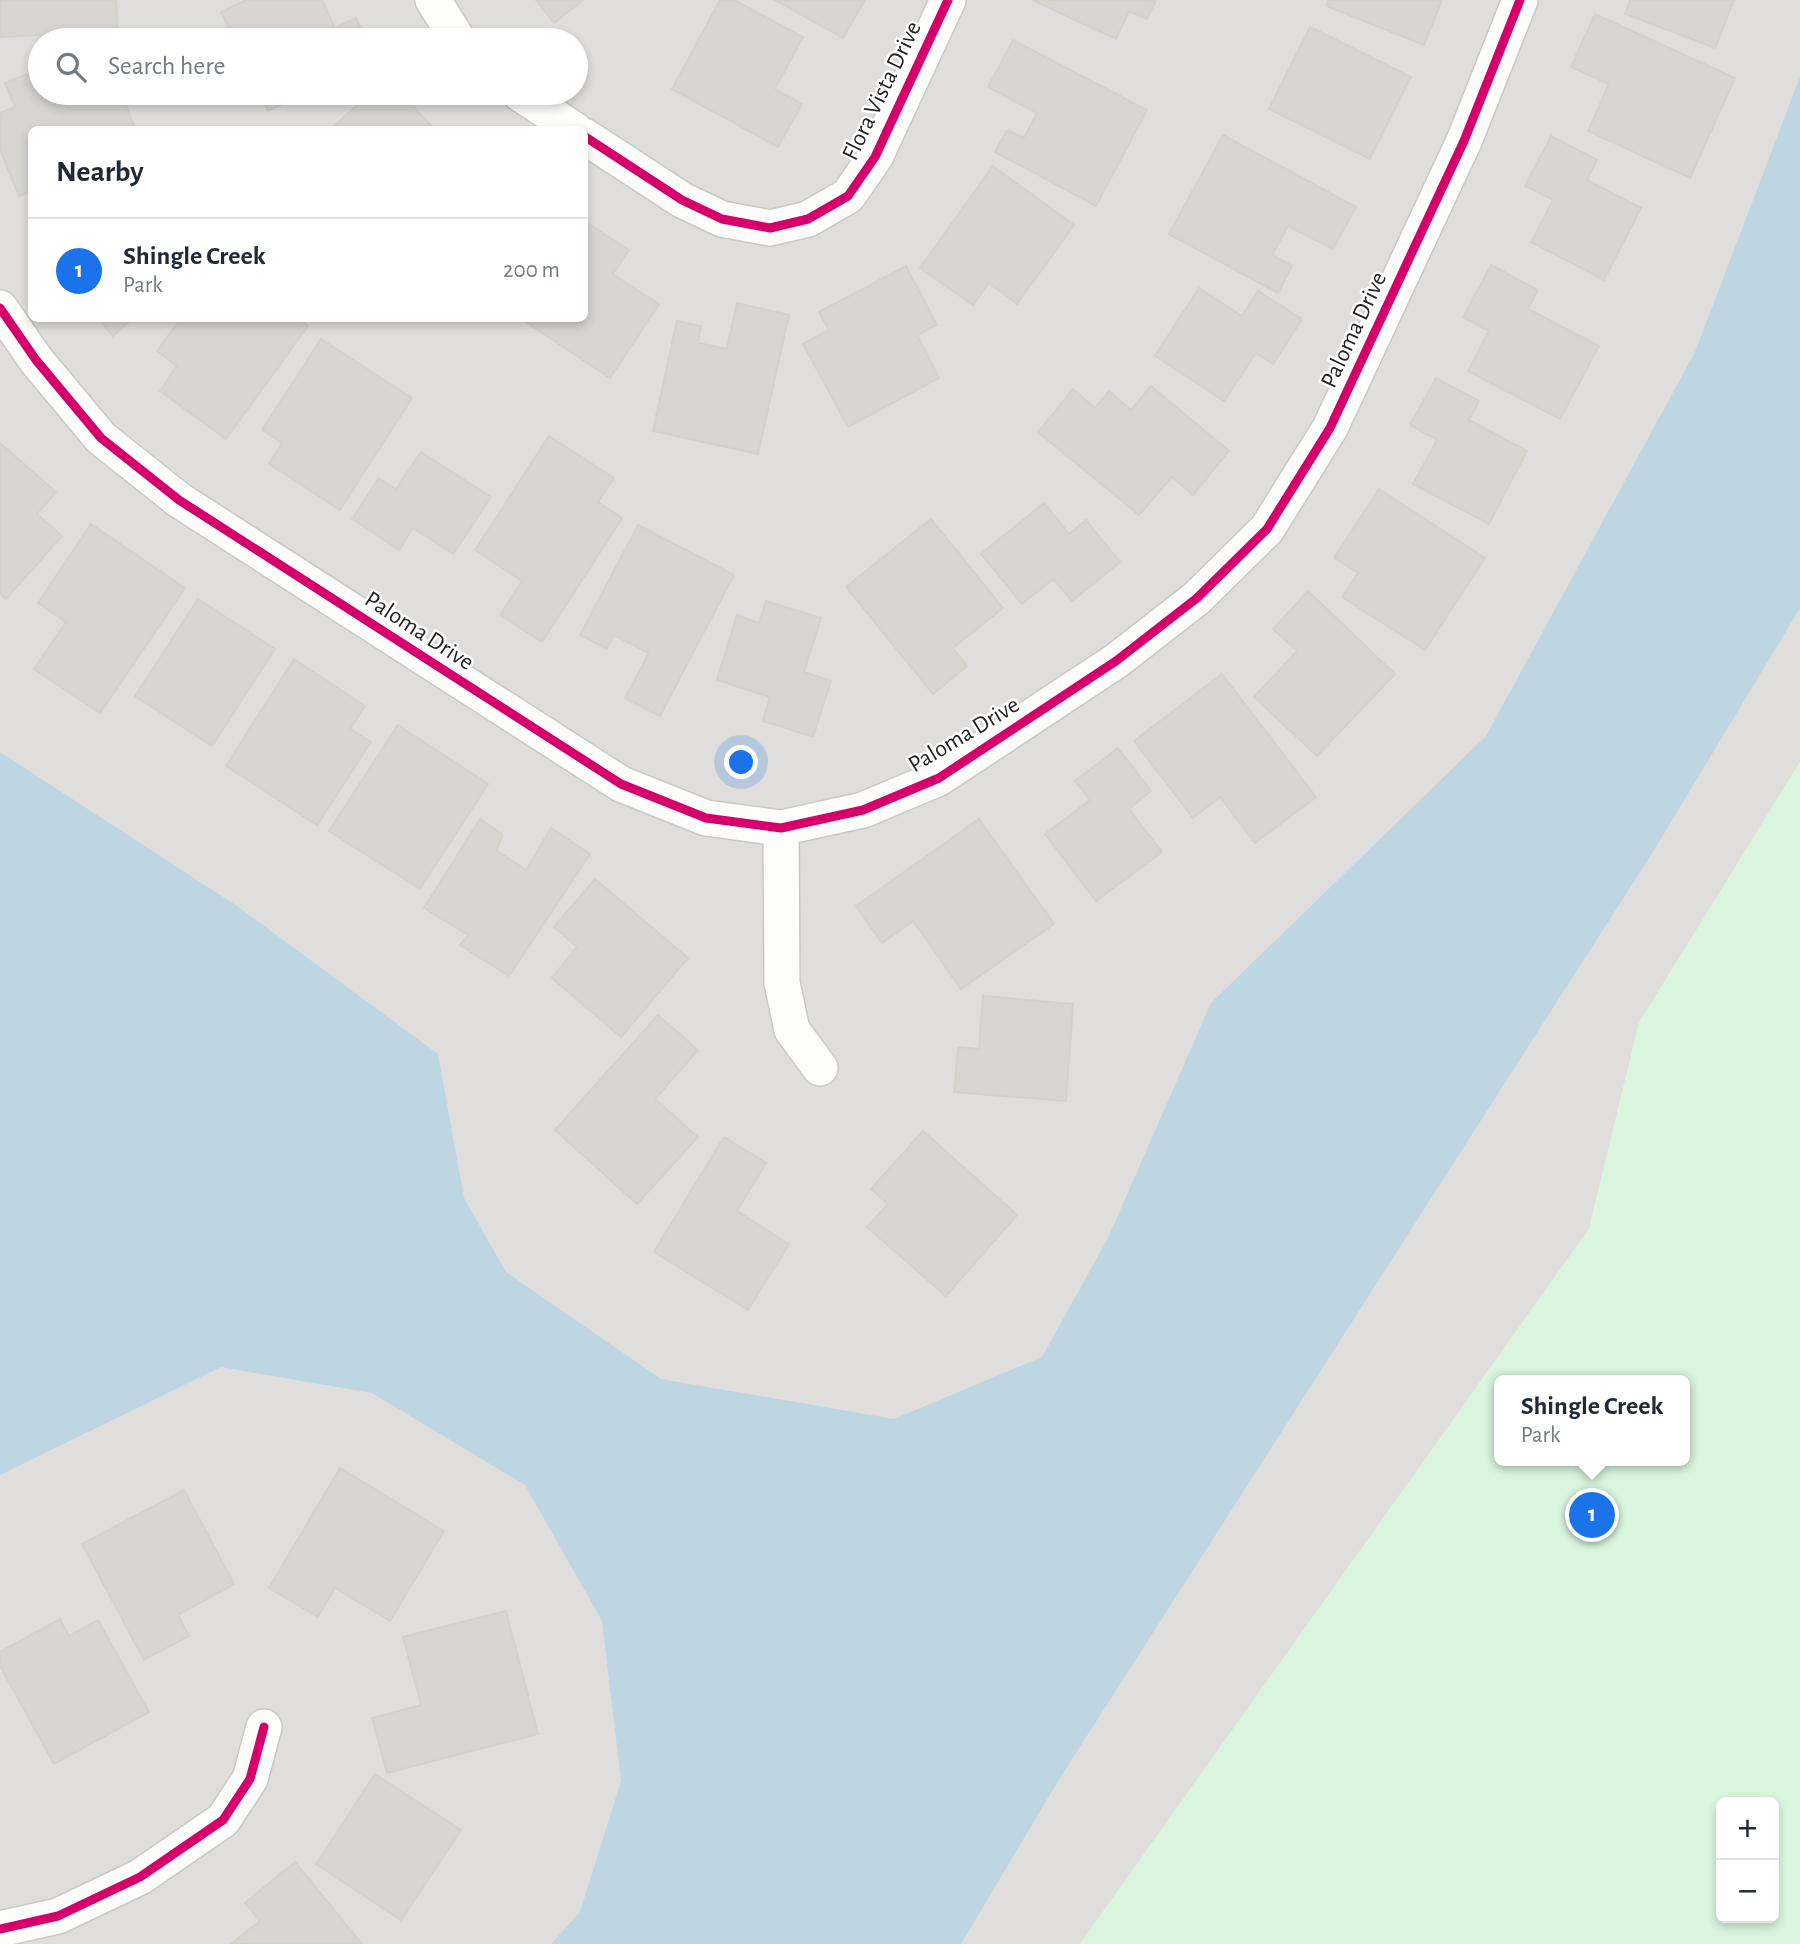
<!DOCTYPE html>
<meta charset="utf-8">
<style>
body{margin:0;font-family:"Alegreya Sans",sans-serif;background:#f6f6f7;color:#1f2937}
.controls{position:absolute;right:21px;bottom:21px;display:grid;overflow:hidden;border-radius:10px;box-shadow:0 4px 10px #0003}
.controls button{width:63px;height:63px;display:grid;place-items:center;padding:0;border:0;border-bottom:2px solid #e0e1e3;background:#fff;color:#1f2937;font:35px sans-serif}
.you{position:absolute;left:742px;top:763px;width:24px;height:24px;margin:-18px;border:5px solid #fff;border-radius:50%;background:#1a73e8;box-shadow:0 0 0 10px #1a73e833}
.badge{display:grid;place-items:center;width:46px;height:46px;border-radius:50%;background:#1a73e8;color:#fff;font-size:23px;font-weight:700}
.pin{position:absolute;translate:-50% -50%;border:4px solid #fff;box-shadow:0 2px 7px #0006}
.popup{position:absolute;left:1494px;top:1375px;width:196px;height:91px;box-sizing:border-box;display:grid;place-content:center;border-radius:10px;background:#fff;filter:drop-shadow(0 2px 5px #0005);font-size:23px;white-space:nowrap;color:#747a83}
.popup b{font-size:26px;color:#1f2937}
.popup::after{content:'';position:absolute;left:50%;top:100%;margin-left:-14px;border:14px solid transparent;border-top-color:#fff}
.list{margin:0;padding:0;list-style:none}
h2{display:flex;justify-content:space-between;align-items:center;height:91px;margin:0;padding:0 28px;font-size:30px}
h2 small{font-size:23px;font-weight:400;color:#747a83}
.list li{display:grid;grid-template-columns:46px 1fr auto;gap:21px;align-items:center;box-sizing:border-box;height:105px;padding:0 28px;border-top:2px solid #e0e1e3}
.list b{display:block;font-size:26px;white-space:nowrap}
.list p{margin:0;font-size:23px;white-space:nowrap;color:#747a83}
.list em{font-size:23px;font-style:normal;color:#747a83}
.icon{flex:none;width:38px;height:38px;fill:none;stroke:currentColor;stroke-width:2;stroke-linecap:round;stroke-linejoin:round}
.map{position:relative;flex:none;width:1800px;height:1944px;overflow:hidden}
.search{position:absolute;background:#fff;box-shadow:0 4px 10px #0003;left:28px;top:28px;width:560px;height:77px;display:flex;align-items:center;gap:18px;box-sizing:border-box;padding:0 24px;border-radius:38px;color:#747a83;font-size:26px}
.panel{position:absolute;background:#fff;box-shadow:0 4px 10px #0003;left:28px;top:126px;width:560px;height:196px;border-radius:10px}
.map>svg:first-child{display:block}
</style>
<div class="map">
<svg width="1800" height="1944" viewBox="0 0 1800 1944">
<rect width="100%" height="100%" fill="#f0efea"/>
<path fill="#dfdedc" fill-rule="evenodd" d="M 0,0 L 1800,0 L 1800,762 L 1639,1023 L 1589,1229 L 1080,1944 L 0,1944 ZM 40,40 L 576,40 L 576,93 L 40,93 ZM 32,130 L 584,130 L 584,318 L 32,318 Z"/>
<path fill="#d9f5de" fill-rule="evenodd" d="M 1800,762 L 1800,1944 L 1080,1944 L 1589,1229 L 1639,1023 ZM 1499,1380 L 1685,1380 L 1685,1461 L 1499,1461 ZM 1721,1802 L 1774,1802 L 1774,1918 L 1721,1918 Z"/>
<path fill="#bed5e2" d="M 1800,77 L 1800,608 L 1656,847 L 1058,1781 L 961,1944 L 551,1944 L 580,1912 L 621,1781 L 602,1621 L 525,1485 L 372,1393 L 221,1367 L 0,1475 L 0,752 L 237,906 L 438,1054 L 464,1198 L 506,1272 L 661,1379 L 894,1419 L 1042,1357 L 1108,1238 L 1211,1003 L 1486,736 L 1695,352 Z"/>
<path fill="#d7d5d1" stroke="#d3d1cb" stroke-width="2" d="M 0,0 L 116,0 L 118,31 L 0,37 Z
M 246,0 L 322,0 L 335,28 L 356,18 L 366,40 L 234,40 L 221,12 Z
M 536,0 L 583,0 L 554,23 Z
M 720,0 L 734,0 L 803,37 L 775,89 L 802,104 L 778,147 L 672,89 Z
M 775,0 L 865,0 L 843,38 Z
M 1032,0 L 1156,0 L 1147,19 L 1129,11 L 1116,39 Z
M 1328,0 L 1442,0 L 1424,45 L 1326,6 Z
M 1630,0 L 1734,0 L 1715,48 L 1625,14 Z
M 1595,14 L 1735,78 L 1690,178 L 1588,131 L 1609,84 L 1571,67 Z
M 1310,27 L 1411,77 L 1370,159 L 1269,109 Z
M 1013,40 L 1147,110 L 1096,206 L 995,152 L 1007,130 L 1024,138 L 1037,113 L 988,87 Z
M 40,69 L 40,93 L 121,93 L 136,130 L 32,130 L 32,191 L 19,196 L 0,150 L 0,113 L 15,107 L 5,83 Z
M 259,93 L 307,93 L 268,111 Z
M 370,93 L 401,93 L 435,130 L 330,130 Z
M 1223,135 L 1356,207 L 1333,249 L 1288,226 L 1272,255 L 1292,266 L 1278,293 L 1169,234 Z
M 1551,136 L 1597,160 L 1587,180 L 1641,208 L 1604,280 L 1531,242 L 1553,200 L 1525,186 Z
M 993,166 L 1074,225 L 1017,304 L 989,283 L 973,305 L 920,268 Z
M 587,223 L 629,250 L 613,274 L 659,304 L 610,378 L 523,320 L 584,318 L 584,227 Z
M 1491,265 L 1538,290 L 1528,309 L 1599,346 L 1560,419 L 1468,371 L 1489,331 L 1463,317 Z
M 906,266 L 937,325 L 917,335 L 939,378 L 848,427 L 803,344 L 829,330 L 819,312 Z
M 1199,288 L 1242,316 L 1258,291 L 1302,319 L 1273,364 L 1256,353 L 1224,401 L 1155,356 Z
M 737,303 L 789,315 L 758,454 L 653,431 L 677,321 L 701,326 L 698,343 L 727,349 Z
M 98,318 L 133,318 L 113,336 Z
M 181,318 L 298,318 L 308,326 L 226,439 L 160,391 L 177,366 L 157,351 Z
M 321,339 L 412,398 L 340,510 L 269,464 L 282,443 L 262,430 Z
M 1436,378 L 1479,401 L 1469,420 L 1527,451 L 1489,524 L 1413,484 L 1437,440 L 1410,425 Z
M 1151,386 L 1229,451 L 1193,495 L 1172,477 L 1139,515 L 1038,432 L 1073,389 L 1095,408 L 1109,391 L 1131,410 Z
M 549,436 L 614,478 L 598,502 L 622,518 L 542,642 L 500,615 L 522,581 L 475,550 Z
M 0,443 L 56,492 L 37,514 L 62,536 L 6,599 L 0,594 Z
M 421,452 L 491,497 L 453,554 L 413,528 L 399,550 L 352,519 L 379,478 L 396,489 Z
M 1379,489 L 1485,558 L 1425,650 L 1342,597 L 1358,573 L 1334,558 Z
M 1044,503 L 1069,534 L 1086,520 L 1120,562 L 1072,601 L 1053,579 L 1022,604 L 981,554 Z
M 931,519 L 1003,608 L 953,648 L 967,666 L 933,694 L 846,587 Z
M 91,524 L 185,588 L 100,713 L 34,669 L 66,622 L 38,603 Z
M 638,525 L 734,575 L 660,716 L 625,698 L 649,653 L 614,635 L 607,649 L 580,635 Z
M 1308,591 L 1395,674 L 1317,756 L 1254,697 L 1297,651 L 1273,629 Z
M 198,599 L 275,649 L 212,746 L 135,696 Z
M 766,601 L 821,618 L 804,672 L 831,681 L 813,737 L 763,721 L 770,697 L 717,680 L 737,615 L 759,623 Z
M 294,659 L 365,706 L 350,729 L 371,742 L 317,825 L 226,766 Z
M 1222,674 L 1316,797 L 1255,843 L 1220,797 L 1193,818 L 1134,741 Z
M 398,725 L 488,784 L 420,889 L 329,831 Z
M 1118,748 L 1151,791 L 1129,809 L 1162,852 L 1096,901 L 1045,834 L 1090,800 L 1075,781 Z
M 480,819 L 502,834 L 502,838 L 496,850 L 526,870 L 551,828 L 590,854 L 509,976 L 460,945 L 468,935 L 424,908 Z
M 979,819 L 1054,924 L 961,989 L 913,921 L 882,943 L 856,906 Z
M 595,879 L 688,958 L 621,1037 L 552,978 L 577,947 L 554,927 Z
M 983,996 L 1073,1004 L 1066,1101 L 954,1092 L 958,1047 L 979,1049 Z
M 658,1015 L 698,1050 L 655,1099 L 698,1137 L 637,1204 L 555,1130 Z
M 923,1131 L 1017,1215 L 946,1296 L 867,1227 L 888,1204 L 871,1189 Z
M 724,1137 L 766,1163 L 737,1211 L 789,1244 L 748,1310 L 654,1252 Z
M 340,1468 L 444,1531 L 390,1621 L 335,1588 L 318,1617 L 269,1588 Z
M 184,1490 L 234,1584 L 178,1615 L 189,1636 L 144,1660 L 82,1544 Z
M 506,1611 L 538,1734 L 387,1773 L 372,1718 L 421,1705 L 403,1637 Z
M 60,1619 L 69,1636 L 98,1620 L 149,1712 L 54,1764 L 0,1666 L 0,1652 Z
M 375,1774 L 461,1830 L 401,1920 L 316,1864 Z
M 295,1862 L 362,1944 L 231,1944 L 260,1921 L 245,1903 Z"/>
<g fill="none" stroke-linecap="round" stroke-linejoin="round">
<g stroke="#c9c8c6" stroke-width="38">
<path id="minor" d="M 433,0 L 458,40
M 519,93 L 575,130
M 584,136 L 682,200 L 722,219 L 770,228 L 808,219 L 848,196 L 875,157 L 948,0
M 0,308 L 36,360 L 101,438 L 179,500 L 621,784 L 706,818 L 781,828 L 863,810 L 939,778 L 1116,661 L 1197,598 L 1267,529 L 1330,428 L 1464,141 L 1520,0
M 781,828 L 782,983 L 792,1030 L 820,1068
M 0,1929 L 58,1916 L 140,1877 L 223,1820 L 250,1779 L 264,1727"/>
</g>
<use href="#minor" stroke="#fdfdfc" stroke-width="35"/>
<g stroke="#fff" stroke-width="13">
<path id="cycleway" d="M 584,136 L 682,200 L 722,219 L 770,228 L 808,219 L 848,196 L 875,157 L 948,0
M 0,308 L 36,360 L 101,438 L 179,500 L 621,784 L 706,818 L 781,828 L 863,810 L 939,778 L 1116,661 L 1197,598 L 1267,529 L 1330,428 L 1464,141 L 1520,0
M 0,1929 L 58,1916 L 140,1877 L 223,1820 L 250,1779 L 264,1727"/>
</g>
<use href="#cycleway" stroke="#d6006c" stroke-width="9"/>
</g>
<g text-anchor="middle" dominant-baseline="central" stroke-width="5" stroke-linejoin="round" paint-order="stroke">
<g font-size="24" fill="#222" stroke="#fff">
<text transform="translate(882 91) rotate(-64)">Flora Vista Drive</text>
<text transform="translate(1354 330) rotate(-65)">Paloma Drive</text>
<text transform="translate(419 631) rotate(33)">Paloma Drive</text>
<text transform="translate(964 735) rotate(-31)">Paloma Drive</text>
</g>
</g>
</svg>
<div class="controls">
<button>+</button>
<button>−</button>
</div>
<div class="you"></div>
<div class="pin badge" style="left:1592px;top:1515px">1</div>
<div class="popup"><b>Shingle Creek</b>Park</div>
<div class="search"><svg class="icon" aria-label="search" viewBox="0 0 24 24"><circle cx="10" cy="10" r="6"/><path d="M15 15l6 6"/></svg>Search here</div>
<section class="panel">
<h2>Nearby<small></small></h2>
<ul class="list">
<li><span class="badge">1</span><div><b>Shingle Creek</b><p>Park</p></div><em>200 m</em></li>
</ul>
</section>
</div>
